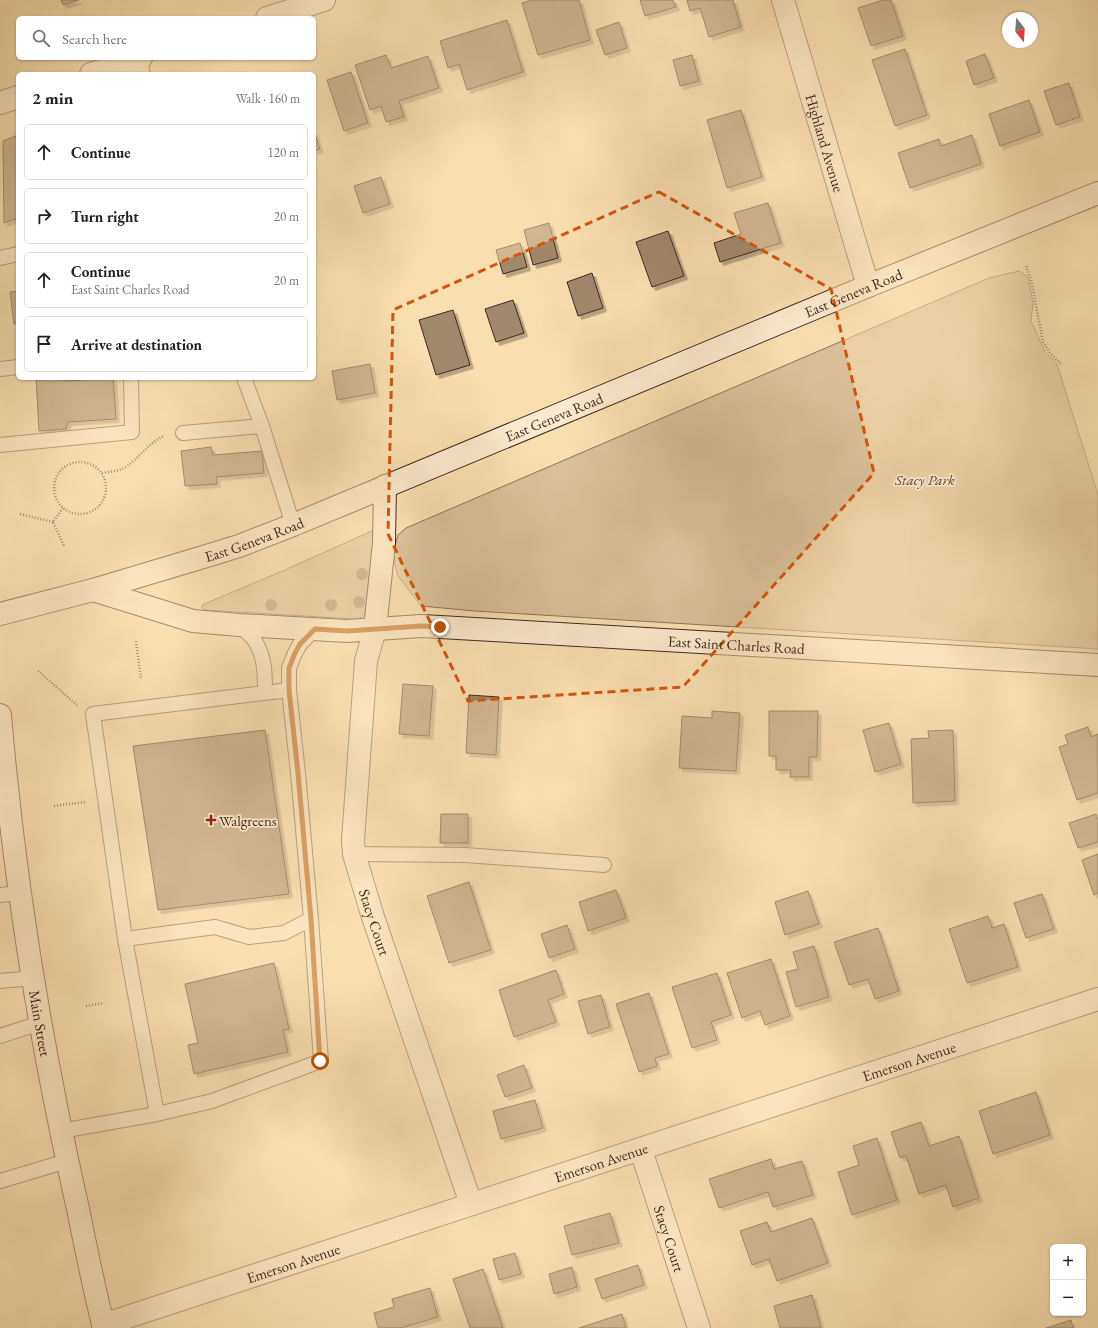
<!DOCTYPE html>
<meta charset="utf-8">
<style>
body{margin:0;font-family:"EB Garamond",serif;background:#f2f2f2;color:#222}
.controls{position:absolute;right:12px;bottom:12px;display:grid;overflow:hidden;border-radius:6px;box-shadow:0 1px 3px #0004}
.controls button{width:36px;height:36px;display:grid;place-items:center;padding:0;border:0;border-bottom:1px solid #e0e0e0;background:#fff;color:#222;font:20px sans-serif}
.compass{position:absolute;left:1002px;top:12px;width:36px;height:36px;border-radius:50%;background:#fff;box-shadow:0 1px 3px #0004;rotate:163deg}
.stop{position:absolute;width:12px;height:12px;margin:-9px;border:3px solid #b45309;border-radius:50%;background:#fff}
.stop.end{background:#b45309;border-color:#fff;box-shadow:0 1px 4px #0008}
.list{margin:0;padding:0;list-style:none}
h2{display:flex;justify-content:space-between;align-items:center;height:52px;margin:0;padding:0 16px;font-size:17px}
h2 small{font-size:13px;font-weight:400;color:#767676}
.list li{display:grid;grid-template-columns:26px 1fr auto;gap:12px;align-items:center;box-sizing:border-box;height:56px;margin:0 8px 8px;padding:0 8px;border:1px solid #e0e0e0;border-radius:6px}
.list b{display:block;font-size:15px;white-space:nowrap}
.list p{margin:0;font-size:13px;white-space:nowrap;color:#767676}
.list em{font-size:13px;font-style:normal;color:#767676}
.icon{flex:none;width:22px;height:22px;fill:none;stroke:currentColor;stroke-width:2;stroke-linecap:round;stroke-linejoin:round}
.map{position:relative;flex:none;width:1098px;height:1328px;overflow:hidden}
.search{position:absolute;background:#fff;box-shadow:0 1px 3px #0004;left:16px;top:16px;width:300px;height:44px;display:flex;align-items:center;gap:10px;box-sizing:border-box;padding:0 14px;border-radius:6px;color:#767676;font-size:15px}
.panel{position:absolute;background:#fff;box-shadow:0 1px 3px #0004;left:16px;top:72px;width:300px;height:308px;border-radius:6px}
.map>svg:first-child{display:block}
</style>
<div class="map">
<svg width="1098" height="1328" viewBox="0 0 1098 1328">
<defs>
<filter id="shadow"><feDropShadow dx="3.5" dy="3.5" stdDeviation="0" flood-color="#0004"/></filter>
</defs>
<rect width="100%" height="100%" fill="#f9dfb0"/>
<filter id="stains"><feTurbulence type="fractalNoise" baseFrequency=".005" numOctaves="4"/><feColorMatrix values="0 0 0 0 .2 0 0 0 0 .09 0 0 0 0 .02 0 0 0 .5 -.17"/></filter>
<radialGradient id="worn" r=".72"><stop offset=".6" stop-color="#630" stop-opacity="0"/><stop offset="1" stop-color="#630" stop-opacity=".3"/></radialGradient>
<path fill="#dac098" stroke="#8d755c" d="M 1019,271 L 1028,277 L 1033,303 L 1031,321 L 1045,352 L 1057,364 L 1098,495 L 1098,649 L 475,611 L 421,606 L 398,576 L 395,565 L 394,549 L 398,535 L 406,528 L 989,278 Z
M 372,531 L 374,533 L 365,614 L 360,618 L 354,619 L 205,610 L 202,608 L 202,605 L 287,569 Z"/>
<path fill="#a0886b" stroke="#402a20" filter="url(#shadow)" d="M 61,0 L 79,0 L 63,5 Z
M 532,0 L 579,0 L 590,40 L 538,55 L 522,3 Z
M 640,0 L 673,0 L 676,7 L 645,16 Z
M 687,0 L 733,0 L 741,27 L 709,37 L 700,8 L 690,11 Z
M 883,0 L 891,0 L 903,36 L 871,46 L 858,8 Z
M 507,20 L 523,72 L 467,90 L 459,64 L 448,68 L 440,41 Z
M 619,22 L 627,48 L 605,55 L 596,30 Z
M 905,49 L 927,115 L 895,126 L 872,60 Z
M 985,54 L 994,78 L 974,85 L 966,61 Z
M 386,55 L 391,68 L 428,56 L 439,88 L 399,101 L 404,117 L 386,122 L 381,106 L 370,110 L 355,65 Z
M 692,55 L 699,81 L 680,86 L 673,60 Z
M 351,72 L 368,123 L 344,131 L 327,80 Z
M 1069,83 L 1080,117 L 1056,125 L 1044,91 Z
M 1029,100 L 1040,132 L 1000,146 L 989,114 Z
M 741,110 L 762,177 L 727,188 L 707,120 Z
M 314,131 L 320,149 L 314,151 Z
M 18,135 L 18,218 L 4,223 L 3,141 Z
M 972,135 L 981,164 L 910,188 L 898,153 L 939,139 L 941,146 Z
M 381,177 L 390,204 L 363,213 L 354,186 Z
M 768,203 L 781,243 L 720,262 L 714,243 L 741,234 L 734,213 Z
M 549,223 L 558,258 L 533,265 L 524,230 Z
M 668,231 L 684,276 L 652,287 L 636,242 Z
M 520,243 L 527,267 L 503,274 L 496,250 Z
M 592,273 L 603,308 L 578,316 L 567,282 Z
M 18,291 L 18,324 L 14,324 L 10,292 Z
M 513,300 L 524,333 L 496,342 L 485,309 Z
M 453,310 L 470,365 L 436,375 L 419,320 Z
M 370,364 L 375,393 L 337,400 L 332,371 Z
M 36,378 L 63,378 L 64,381 L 113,378 L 116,419 L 68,422 L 66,429 L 39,431 Z
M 211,447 L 213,455 L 262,451 L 264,473 L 216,477 L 217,484 L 185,486 L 181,451 Z
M 403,684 L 433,686 L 429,736 L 399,734 Z
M 469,695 L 499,697 L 496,755 L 466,753 Z
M 712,711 L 740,713 L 736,771 L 679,768 L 682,716 L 712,718 Z
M 769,711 L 818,711 L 817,757 L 809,757 L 809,777 L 790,777 L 791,770 L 776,770 L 776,756 L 769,756 Z
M 889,723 L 901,764 L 875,772 L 863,730 Z
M 1088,727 L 1091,737 L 1098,734 L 1098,793 L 1077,800 L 1059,747 L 1068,744 L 1065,735 Z
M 265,730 L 289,894 L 158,910 L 133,746 Z
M 953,730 L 955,801 L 913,803 L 911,739 L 929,738 L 928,731 Z
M 441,814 L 468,814 L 468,843 L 440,843 Z
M 1096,814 L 1098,821 L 1098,842 L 1078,848 L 1069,823 Z
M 1098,854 L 1098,893 L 1094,895 L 1082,860 Z
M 469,882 L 491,950 L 449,963 L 427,896 Z
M 616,890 L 626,918 L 588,931 L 579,902 Z
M 808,891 L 819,924 L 785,935 L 775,902 Z
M 1042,894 L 1054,929 L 1026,938 L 1014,903 Z
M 988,916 L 992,928 L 1004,924 L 1018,967 L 967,983 L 949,929 Z
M 567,925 L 575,949 L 549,958 L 541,934 Z
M 878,928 L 899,991 L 875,999 L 868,979 L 849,985 L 834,942 Z
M 814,946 L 829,997 L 796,1007 L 786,972 L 798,969 L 793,952 Z
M 771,959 L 790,1016 L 765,1025 L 760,1011 L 742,1018 L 727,973 Z
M 274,963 L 289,1029 L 283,1030 L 288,1052 L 194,1074 L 188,1045 L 198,1043 L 185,984 Z
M 556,970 L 564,994 L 548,1000 L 556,1022 L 514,1037 L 499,990 Z
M 717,973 L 731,1015 L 711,1022 L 717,1040 L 692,1048 L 672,987 Z
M 649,993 L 669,1054 L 655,1058 L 657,1066 L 639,1072 L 616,1004 Z
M 601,995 L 610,1027 L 588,1034 L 578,1001 Z
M 524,1065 L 532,1088 L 505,1097 L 497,1075 Z
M 1036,1092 L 1050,1135 L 993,1154 L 979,1111 Z
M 535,1100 L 543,1128 L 501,1139 L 493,1111 Z
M 921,1122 L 929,1146 L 959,1136 L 979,1198 L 953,1207 L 946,1185 L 919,1194 L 906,1156 L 900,1158 L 891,1132 Z
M 877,1138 L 897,1200 L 852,1215 L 838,1172 L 859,1165 L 853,1146 Z
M 771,1159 L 774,1169 L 802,1161 L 813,1195 L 773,1207 L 768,1192 L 719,1208 L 709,1179 Z
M 610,1213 L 619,1243 L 572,1255 L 564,1226 Z
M 812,1218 L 828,1263 L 777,1281 L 769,1259 L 752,1265 L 740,1231 L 767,1222 L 771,1232 Z
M 515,1253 L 521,1274 L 499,1280 L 493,1259 Z
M 638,1265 L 644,1285 L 602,1299 L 595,1279 Z
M 572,1267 L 577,1287 L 554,1294 L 549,1274 Z
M 483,1269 L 503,1328 L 470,1328 L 453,1279 Z
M 430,1288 L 438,1317 L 401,1328 L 378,1328 L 374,1313 L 394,1307 L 392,1299 Z
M 812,1295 L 821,1328 L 780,1328 L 774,1306 Z
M 622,1314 L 626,1328 L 579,1328 Z
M 1071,1320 L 1073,1328 L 1046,1328 Z"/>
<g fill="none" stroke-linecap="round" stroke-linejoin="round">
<g stroke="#6e5744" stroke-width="16">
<path id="lane" d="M 139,59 L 143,74
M 0,258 L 18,254
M 0,369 L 18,367
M 244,378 L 262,426 L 293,525
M 183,433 L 262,426
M 0,445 L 132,432 L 131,378
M 239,625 C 244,630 251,635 255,641 C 265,657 265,674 265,693
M 354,854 L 465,855 L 604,865
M 0,895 L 20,893
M 125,939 L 215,927 L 249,937 L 284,933 L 311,919
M 0,981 L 33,978
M 0,1036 L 40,1023
M 157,1114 L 125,939 L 93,714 L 289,690
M 61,1131 L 157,1114 L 212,1101 L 321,1061 L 311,919 L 298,773 L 289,690 L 289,668 L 295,653 L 300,644 L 315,629
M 0,1181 L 67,1161"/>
</g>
<g stroke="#6e5744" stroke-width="24">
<g id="street">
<path id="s1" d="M 783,0 L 868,286"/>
<path d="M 267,18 L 324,0"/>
<path d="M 91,74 L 141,58"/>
<path d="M 0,103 L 18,97"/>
<path id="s2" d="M 375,629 L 366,661 L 353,840 L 354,854 L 372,914 L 471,1204"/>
<path id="s3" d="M 641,1150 L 699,1328"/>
<path id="s4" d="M 103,1325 L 1098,999"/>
</g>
</g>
<g stroke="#402a20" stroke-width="24">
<g id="secondary">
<path id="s5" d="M 93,590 L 193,621 L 239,625 L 347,631 L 421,626 L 440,627 L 1098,665"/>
<path id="s6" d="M 0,614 L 93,590 L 200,558 L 239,546 L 293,525 L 868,286 L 1098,193"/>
<path d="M 375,629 L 384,543 L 385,486"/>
<path id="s7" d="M 0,715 C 14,881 41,1046 78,1209 C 86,1249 94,1289 104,1328"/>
</g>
</g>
<path stroke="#402a20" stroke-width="2.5" stroke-dasharray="1 2" stroke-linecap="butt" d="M 1026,266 L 1031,279 L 1043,342 L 1050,353 L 1062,365
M54 488a26 26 0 1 1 52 0a26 26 0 1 1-52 0Z
M 102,473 C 109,472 118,471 124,468 C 139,459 148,443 164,436
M 63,508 L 53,522 L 64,546
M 20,514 L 53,522
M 136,641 L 141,679
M 38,671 L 77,705
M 54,806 L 85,802
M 86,1006 L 104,1003"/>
<use href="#lane" stroke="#fbeacc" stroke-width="14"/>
<use href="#street" stroke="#fbeacc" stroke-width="22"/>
<use href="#secondary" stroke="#fbeacc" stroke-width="22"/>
</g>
<g fill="#a48c6e">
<circle cx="362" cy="574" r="6"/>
<circle cx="359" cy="602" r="6"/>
<circle cx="271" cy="605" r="6"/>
<circle cx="331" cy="605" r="6"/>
</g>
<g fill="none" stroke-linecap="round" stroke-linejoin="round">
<path stroke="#b45309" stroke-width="5" d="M 320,1061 L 311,919 L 298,773 L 289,690 L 289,668 L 295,653 L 300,644 L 315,629 L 347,631 L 421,626 L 440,627"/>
</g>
<path d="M0 0H1098V1328H0ZM 659,192 L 831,289 L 874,473 L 683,687 L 468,701 L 388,534 L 393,310 Z" fill="#f9dfb0" fill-opacity=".55" fill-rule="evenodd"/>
<path fill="none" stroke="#d7540e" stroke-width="3" stroke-dasharray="8 5" stroke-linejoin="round" d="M 659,192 L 831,289 L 874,473 L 683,687 L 468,701 L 388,534 L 393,310 Z"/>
<path fill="#8f2418" stroke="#fbeacc" stroke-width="1.5" d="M209 814h4v4h4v4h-4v4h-4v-4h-4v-4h4z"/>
<g text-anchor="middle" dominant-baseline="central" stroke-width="3.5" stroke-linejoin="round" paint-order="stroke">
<g font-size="15" fill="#402a20" stroke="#fbeacc">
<text stroke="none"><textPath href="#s1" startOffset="149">Highland Avenue</textPath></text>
<text stroke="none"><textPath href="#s6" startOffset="913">East Geneva Road</textPath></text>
<text stroke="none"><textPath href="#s6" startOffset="589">East Geneva Road</textPath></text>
<text stroke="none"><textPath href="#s6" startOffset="265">East Geneva Road</textPath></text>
<text stroke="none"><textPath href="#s5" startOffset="649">East Saint Charles Road</textPath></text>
<text stroke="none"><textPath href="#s2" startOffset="298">Stacy Court</textPath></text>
<text stroke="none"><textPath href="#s7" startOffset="311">Main Street</textPath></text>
<text stroke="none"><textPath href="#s4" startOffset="848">Emerson Avenue</textPath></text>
<text stroke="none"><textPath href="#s4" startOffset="524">Emerson Avenue</textPath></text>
<text stroke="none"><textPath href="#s3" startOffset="93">Stacy Court</textPath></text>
<text stroke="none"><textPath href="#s4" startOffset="200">Emerson Avenue</textPath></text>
</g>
<g font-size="15" font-style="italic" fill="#5f4838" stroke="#fbeacc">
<text x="925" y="479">Stacy Park</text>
</g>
<g font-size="15" fill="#402a20" stroke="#fbeacc" text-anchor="start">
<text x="219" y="820">Walgreens</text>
</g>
</g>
<rect width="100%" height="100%" filter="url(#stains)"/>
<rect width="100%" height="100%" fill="url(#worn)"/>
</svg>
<div class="controls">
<button>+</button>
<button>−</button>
</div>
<svg class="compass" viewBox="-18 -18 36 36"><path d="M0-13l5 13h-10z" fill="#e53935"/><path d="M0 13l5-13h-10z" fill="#767676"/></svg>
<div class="stop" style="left:320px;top:1061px"></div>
<div class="stop end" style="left:440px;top:627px"></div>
<div class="search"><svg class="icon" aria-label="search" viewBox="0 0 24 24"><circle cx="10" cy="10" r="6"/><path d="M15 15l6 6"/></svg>Search here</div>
<section class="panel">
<h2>2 min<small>Walk · 160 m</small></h2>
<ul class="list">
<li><svg class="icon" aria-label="ahead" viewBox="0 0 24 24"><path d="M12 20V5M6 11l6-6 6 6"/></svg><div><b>Continue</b></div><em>120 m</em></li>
<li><svg class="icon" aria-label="right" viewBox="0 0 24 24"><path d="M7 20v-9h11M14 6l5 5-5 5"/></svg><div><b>Turn right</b></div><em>20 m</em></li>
<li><svg class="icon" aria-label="ahead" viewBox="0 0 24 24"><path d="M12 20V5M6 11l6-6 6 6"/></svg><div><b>Continue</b><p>East Saint Charles Road</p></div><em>20 m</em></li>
<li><svg class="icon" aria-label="arrive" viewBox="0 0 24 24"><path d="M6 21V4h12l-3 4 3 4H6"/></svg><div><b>Arrive at destination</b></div></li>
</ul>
</section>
</div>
